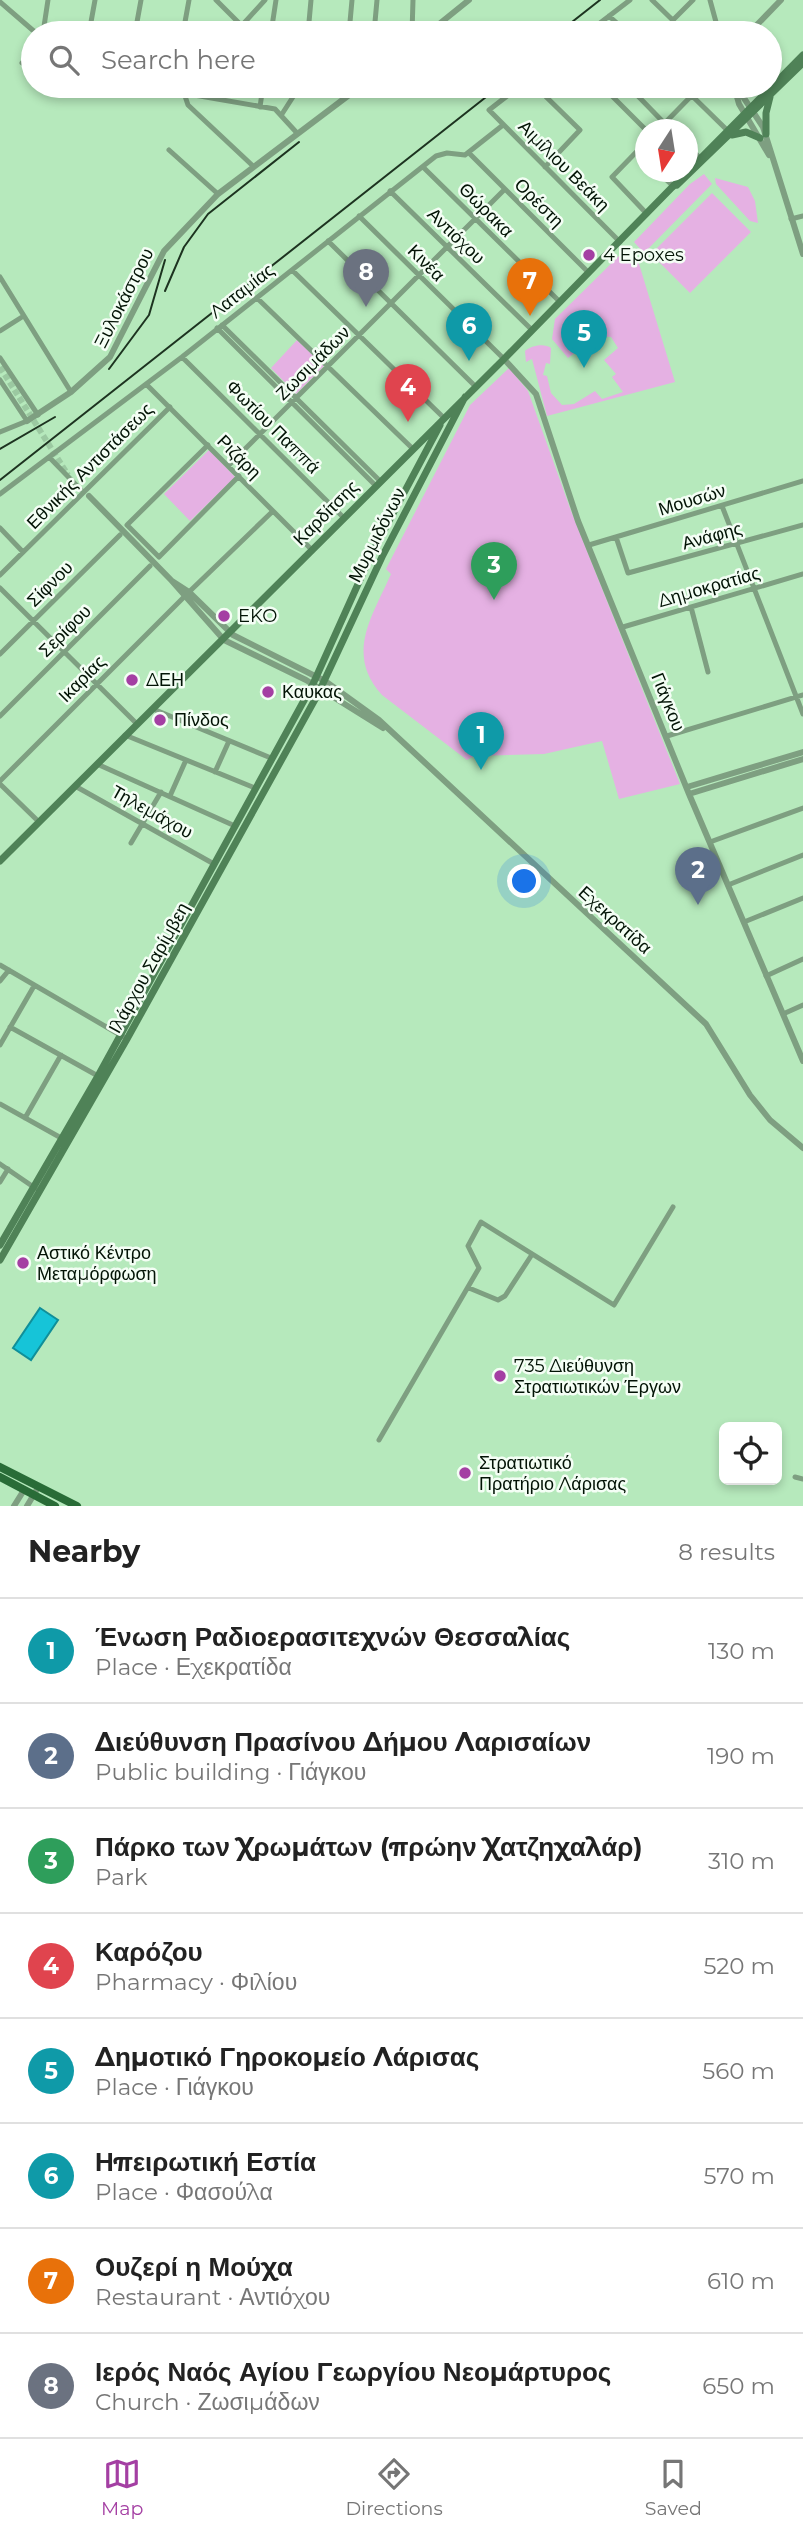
<!DOCTYPE html>
<meta charset="utf-8">
<style>
body{margin:0;font-family:Montserrat,sans-serif;background:#f2f2f2;color:#222}
.controls{position:absolute;right:21px;bottom:21px;display:grid;overflow:hidden;border-radius:10px;box-shadow:0 4px 10px #0003}
.controls button{width:63px;height:63px;display:grid;place-items:center;padding:0;border:0;border-bottom:2px solid #e0e0e0;background:#fff;color:#222;font:35px sans-serif}
.compass{position:absolute;left:635px;top:119px;width:63px;height:63px;border-radius:50%;background:#fff;box-shadow:0 4px 10px #0003;rotate:192deg}
.you{position:absolute;left:525px;top:882px;width:24px;height:24px;margin:-18px;border:5px solid #fff;border-radius:50%;background:#1a73e8;box-shadow:0 0 0 10px #1a73e833}
.badge{display:grid;place-items:center;width:46px;height:46px;border-radius:50%;background:#a43fa3;color:#fff;font-size:23px;font-weight:700}
.pin{position:absolute;translate:-50% -58px;filter:drop-shadow(0 2px 4px #0008)}
.pin::after{content:'';position:absolute;top:37px;width:24px;height:21px;background:inherit;clip-path:polygon(0 0,100% 0,50% 100%)}
.list{margin:0;padding:0;list-style:none}
h2{display:flex;justify-content:space-between;align-items:center;height:91px;margin:0;padding:0 28px;font-size:30px}
h2 small{font-size:23px;font-weight:400;color:#767676}
.list li{display:grid;grid-template-columns:46px 1fr auto;gap:21px;align-items:center;box-sizing:border-box;height:105px;padding:0 28px;border-top:2px solid #e0e0e0}
.list b{display:block;font-size:26px;white-space:nowrap}
.list p{margin:0;font-size:23px;white-space:nowrap;color:#767676}
.list em{font-size:23px;font-style:normal;color:#767676}
.icon{flex:none;width:38px;height:38px;fill:none;stroke:currentColor;stroke-width:2;stroke-linecap:round;stroke-linejoin:round}
.map{position:relative;flex:none;width:803px;height:1506px;overflow:hidden}
.search{position:absolute;background:#fff;box-shadow:0 4px 10px #0003;left:21px;right:21px;top:21px;height:77px;display:flex;align-items:center;gap:18px;box-sizing:border-box;padding:0 24px;border-radius:38px;color:#767676;font-size:26px}
.sheet{height:931px;background:#fff}
nav{display:flex;justify-content:space-around;align-items:center;box-sizing:border-box;height:98px;border-top:2px solid #e0e0e0;background:#fff;font-size:19px;color:#767676}
nav a{display:grid;justify-items:center;gap:4px}
nav .on{color:#a43fa3}
.map>svg:first-child{display:block}
</style>
<div class="map">
<svg width="803" height="1506" viewBox="0 0 803 1506">
<rect width="100%" height="100%" fill="#b6e9bc"/>
<path fill="#e5b1e3" d="M 704,174 L 712,184 L 644,253 L 634,242 L 690,184 Z
M 715,178 L 748,187 L 755,201 L 758,223 L 750,221 L 716,184 Z
M 712,193 L 751,232 L 690,293 L 651,254 Z
M 629,246 L 636,254 L 675,382 L 547,416 L 532,359 L 526,362 L 525,351 C 531,345 545,343 551,348 L 550,364 L 546,363 L 543,375 L 547,376 L 551,393 L 562,405 L 574,404 L 595,391 L 602,399 L 623,392 L 612,377 L 616,374 L 604,360 L 618,348 L 611,337 L 596,336 L 568,358 L 552,339 L 555,319 Z
M 297,340 L 324,366 L 296,394 L 271,368 Z
M 509,368 L 528,391 L 571,511 L 680,784 L 619,799 L 602,741 L 544,754 L 474,756 L 467,760 L 382,695 C 345,654 372,617 391,574 L 386,569 L 470,405 Z
M 209,450 L 235,477 L 190,521 L 164,494 Z"/>
<path fill="#16c4d8" stroke="#108f99" stroke-width="2" d="M 40,1308 L 58,1320 L 31,1360 L 13,1348 Z"/>
<g fill="none" stroke-linecap="round" stroke-linejoin="round">
<path stroke="#9bc9a1" stroke-width="6" stroke-dasharray="6 3" stroke-linecap="butt" d="M 0,367 L 68,475"/>
<path stroke="#7e9f81" stroke-width="5" d="M 216,0 L 249,33
M 652,0 L 686,33
M 710,0 L 719,33
M 0,2 L 36,33
M 609,16 L 628,33
M 43,33 L 48,0
M 89,33 L 95,0
M 135,33 L 141,0
M 183,33 L 189,0
M 235,33 L 265,0
M 271,33 L 276,0
M 308,33 L 311,0
M 349,33 L 352,0
M 374,33 L 377,0
M 412,33 L 413,0
M 587,33 L 630,0
M 660,33 L 693,0
M 22,63 L 33,51
M 142,86 L 275,109 L 297,133
M 305,86 L 314,89 L 334,86
M 520,86 L 489,110 L 620,242
M 535,86 L 580,130 L 545,167
M 602,86 L 646,130
M 682,86 L 727,130
M 184,93 L 188,105 L 253,166
M 635,93 L 671,130
M 218,98 L 220,86
M 260,107 L 263,86
M 282,114 L 300,86
M 658,130 L 701,86
M 646,142 L 612,177 L 647,214
M 688,146 L 700,158
M 169,150 L 218,194
M 638,150 L 646,158
M 469,153 L 589,273
M 423,167 L 560,302
M 658,172 L 674,187
M 390,191 L 532,330
M 359,216 L 504,359
M 791,219 L 803,216
M 328,241 L 476,387
M 292,270 L 444,418
M 0,277 L 71,392
M 257,298 L 413,449
M 222,325 L 380,481
M 217,328 L 376,486
M 0,331 L 22,317
M 182,357 L 344,518
M 0,358 L 38,415
M 0,380 L 27,421 L 0,432
M 146,384 L 312,550
M 208,445 L 127,525 L 159,557 L 239,476
M 49,457 L 83,492
M 228,466 L 505,189
M 0,494 L 182,357 L 436,156 L 447,153 L 465,155 L 503,125
M 722,506 L 803,714
M 0,528 L 23,552
M 616,537 L 628,573 L 803,525
M 589,545 L 803,481
M 0,575 L 170,407
M 0,588 L 137,724
M 189,592 L 273,511
M 691,607 L 708,672
M 623,627 L 803,574
M 0,654 L 120,535
M 153,709 L 271,758
M 0,716 L 150,566
M 125,735 L 255,788
M 667,736 L 803,695
M 97,764 L 235,826
M 215,772 L 229,741
M 0,781 L 184,597
M 0,784 L 39,822
M 75,786 L 214,864
M 170,796 L 186,760
M 710,842 L 803,808
M 131,843 L 161,792
M 728,885 L 803,855
M 744,922 L 803,898
M 0,965 L 127,1039
M 766,976 L 803,959
M 0,981 L 9,970
M 783,1014 L 803,1005
M 10,1027 L 98,1076
M 0,1045 L 34,986
M 0,1104 L 63,1139
M 25,1118 L 61,1055
M 0,1164 L 35,1188
M 0,1182 L 8,1169
M 469,1288 L 498,1300 L 505,1296 L 531,1256
M 379,1440 L 479,1268 L 468,1246 L 481,1222 L 614,1305 L 673,1207
M 795,1477 L 803,1479"/>
<path stroke="#7e9f81" stroke-width="6" d="M 428,33 L 469,0
M 749,33 L 781,0
M 734,86 L 739,104 L 769,155
M 736,86 L 763,127 L 803,254
M 504,359 L 536,394 L 578,521 L 689,794 L 803,1061
M 27,421 L 71,392 L 110,357 L 164,251 L 218,194 L 361,86
M 89,496 L 172,581 L 224,640 L 306,680 L 383,728
M 172,581 L 189,592 L 233,635 L 325,681 L 379,720 L 706,1024 L 750,1095 L 770,1120 L 803,1148
M 687,787 L 803,752
M 689,794 L 803,759
M 14,1506 L 24,1490
M 27,1506 L 36,1491"/>
<path stroke="#4f8257" stroke-width="7" d="M 766,134 L 766,113 L 770,97
M 732,135 L 746,132 L 760,138
M 688,171 L 803,55
M 677,185 L 803,63
M 0,861 L 504,359 L 687,172
M 0,1245 L 98,1076 L 313,684 L 372,553 L 440,425
M 0,1260 L 127,1039 L 318,694 L 382,557 L 465,397"/>
<path stroke="#296c37" stroke-width="8" d="M 0,1467 L 77,1506
M 0,1477 L 55,1506"/>
<path stroke="#1d3320" stroke-width="2" d="M 558,33 L 600,0
M 165,291 L 184,247 L 208,214 L 299,142
M 109,369 L 149,315 L 165,260
M 0,449 L 55,417
M 0,480 L 500,86"/>
</g>
<g fill="#a43fa3" stroke="#f4fef5" stroke-width="2.5">
<circle cx="589" cy="255" r="7"/>
<circle cx="224" cy="616" r="7"/>
<circle cx="132" cy="680" r="7"/>
<circle cx="268" cy="692" r="7"/>
<circle cx="160" cy="720" r="7"/>
<circle cx="23" cy="1263" r="7"/>
<circle cx="500" cy="1376" r="7"/>
<circle cx="465" cy="1473" r="7"/>
</g>
<g text-anchor="middle" dominant-baseline="central" stroke-width="5" stroke-linejoin="round" paint-order="stroke">
<g font-size="18" fill="#021305" stroke="#f4fef5">
<text transform="translate(564 166) rotate(45)">Αιμίλιου Βεάκη</text>
<text transform="translate(539 203) rotate(45)">Ορέστη</text>
<text transform="translate(486 210) rotate(45)">Θώρακα</text>
<text transform="translate(456 236) rotate(44)">Αντιόχου</text>
<text transform="translate(426 263) rotate(45)">Κινέα</text>
<text transform="translate(242 291) rotate(-38)">Λαταμίας</text>
<text transform="translate(124 298) rotate(-63)">Ξυλοκάστρου</text>
<text transform="translate(313 363) rotate(-45)">Ζωσιμάδων</text>
<text transform="translate(273 427) rotate(45)">Φωτίου Παππά</text>
<text transform="translate(239 457) rotate(45)">Ριζάρη</text>
<text transform="translate(90 466) rotate(-45)">Εθνικής Αντιστάσεως</text>
<text transform="translate(692 500) rotate(-17)">Μουσών</text>
<text transform="translate(326 513) rotate(-45)">Καρδίτσης</text>
<text transform="translate(377 535) rotate(-63)">Μυρμιδόνων</text>
<text transform="translate(712 536) rotate(-15)">Ανάφης</text>
<text transform="translate(50 584) rotate(-45)">Σίφνου</text>
<text transform="translate(709 587) rotate(-16)">Δημοκρατίας</text>
<text transform="translate(65 631) rotate(-45)">Σερίφου</text>
<text transform="translate(82 679) rotate(-45)">Ικαρίας</text>
<text transform="translate(668 702) rotate(68)">Γιάγκου</text>
<text transform="translate(152 812) rotate(29)">Τηλεμάχου</text>
<text transform="translate(615 920) rotate(42)">Εχεκρατίδα</text>
<text transform="translate(149 968) rotate(-61)">Ιλάρχου Σαρίμβεη</text>
</g>
<g font-size="18" fill="#021305" stroke="#f4fef5" text-anchor="start">
<text x="603" y="255">4 Epoxes</text>
<text x="238" y="616">EKO</text>
<text x="146" y="680">ΔΕΗ</text>
<text x="282" y="692">Καυκας</text>
<text x="174" y="720">Πίνδος</text>
<text x="37" y="1253">Αστικό Κέντρο<tspan x="37" dy="21">Μεταμόρφωση</tspan></text>
<text x="514" y="1366">735 Διεύθυνση<tspan x="514" dy="21">Στρατιωτικών Έργων</tspan></text>
<text x="479" y="1463">Στρατιωτικό<tspan x="479" dy="21">Πρατήριο Λάρισας</tspan></text>
</g>
</g>
</svg>
<div class="controls">
<button><svg class="icon" aria-label="locate" viewBox="0 0 24 24"><circle cx="12" cy="12" r="6"/><path d="M12 2v4M12 18v4M2 12h4M18 12h4"/></svg></button>
</div>
<svg class="compass" viewBox="-18 -18 36 36"><path d="M0-13l5 13h-10z" fill="#e53935"/><path d="M0 13l5-13h-10z" fill="#767676"/></svg>
<div class="you"></div>
<div class="pin badge" style="left:481px;top:770px;background:#0f9aa8">1</div>
<div class="pin badge" style="left:698px;top:905px;background:#5c6f8a">2</div>
<div class="pin badge" style="left:494px;top:600px;background:#2e9e5b">3</div>
<div class="pin badge" style="left:408px;top:422px;background:#e0444e">4</div>
<div class="pin badge" style="left:584px;top:368px;background:#0f9aa8">5</div>
<div class="pin badge" style="left:469px;top:361px;background:#0f9aa8">6</div>
<div class="pin badge" style="left:530px;top:316px;background:#e8710a">7</div>
<div class="pin badge" style="left:366px;top:307px;background:#6b7280">8</div>
<div class="search"><svg class="icon" aria-label="search" viewBox="0 0 24 24"><circle cx="10" cy="10" r="6"/><path d="M15 15l6 6"/></svg>Search here</div>
</div>
<section class="sheet">
<h2>Nearby<small>8 results</small></h2>
<ul class="list">
<li><span class="badge" style="background:#0f9aa8">1</span><div><b>Ένωση Ραδιοερασιτεχνών Θεσσαλίας</b><p>Place · Εχεκρατίδα</p></div><em>130 m</em></li>
<li><span class="badge" style="background:#5c6f8a">2</span><div><b>Διεύθυνση Πρασίνου Δήμου Λαρισαίων</b><p>Public building · Γιάγκου</p></div><em>190 m</em></li>
<li><span class="badge" style="background:#2e9e5b">3</span><div><b>Πάρκο των Χρωμάτων (πρώην Χατζηχαλάρ)</b><p>Park</p></div><em>310 m</em></li>
<li><span class="badge" style="background:#e0444e">4</span><div><b>Καρόζου</b><p>Pharmacy · Φιλίου</p></div><em>520 m</em></li>
<li><span class="badge" style="background:#0f9aa8">5</span><div><b>Δημοτικό Γηροκομείο Λάρισας</b><p>Place · Γιάγκου</p></div><em>560 m</em></li>
<li><span class="badge" style="background:#0f9aa8">6</span><div><b>Ηπειρωτική Εστία</b><p>Place · Φασούλα</p></div><em>570 m</em></li>
<li><span class="badge" style="background:#e8710a">7</span><div><b>Ουζερί η Μούχα</b><p>Restaurant · Αντιόχου</p></div><em>610 m</em></li>
<li><span class="badge" style="background:#6b7280">8</span><div><b>Ιερός Ναός Αγίου Γεωργίου Νεομάρτυρος</b><p>Church · Ζωσιμάδων</p></div><em>650 m</em></li>
</ul>
</section>
<nav>
<a class="on"><svg class="icon" aria-label="map" viewBox="0 0 24 24"><path d="M3 6l6-2 6 2 6-2v14l-6 2-6-2-6 2zM9 4v14M15 6v14"/></svg>Map</a>
<a><svg class="icon" aria-label="directions" viewBox="0 0 24 24"><path d="M12 3l9 9-9 9-9-9zM9 14v-3h6M13 9l2 2-2 2"/></svg>Directions</a>
<a><svg class="icon" aria-label="saved" viewBox="0 0 24 24"><path d="M7 4h10v16l-5-4-5 4z"/></svg>Saved</a>
</nav>
